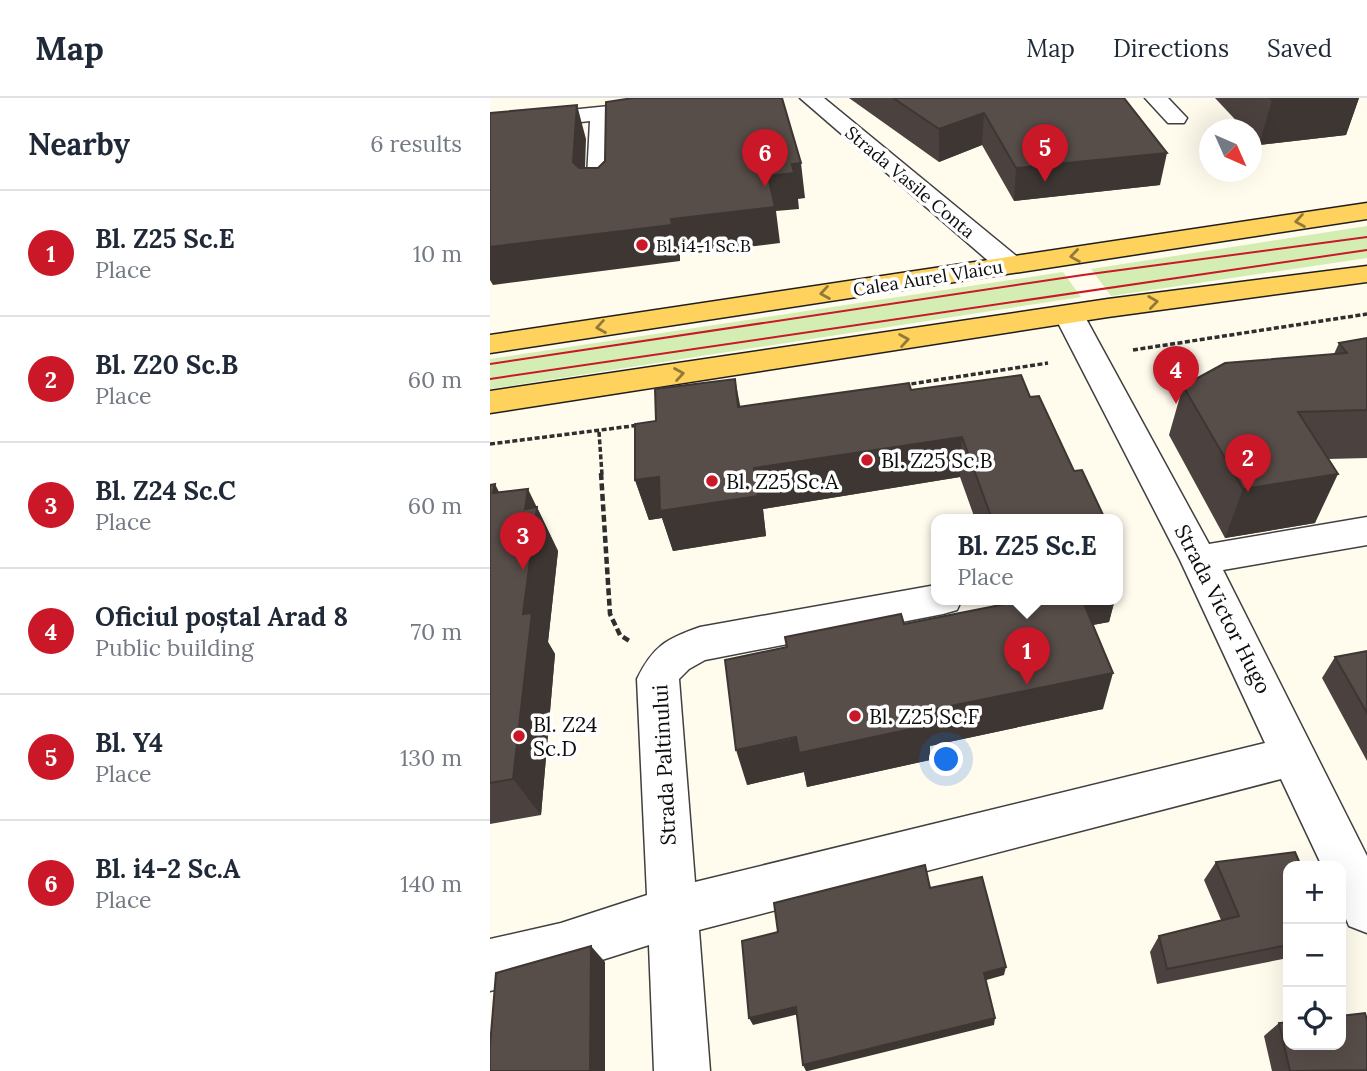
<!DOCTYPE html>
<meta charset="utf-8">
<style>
body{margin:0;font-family:Lora,serif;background:#f6f6f7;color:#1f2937}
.controls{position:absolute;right:21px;bottom:21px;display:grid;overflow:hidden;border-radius:14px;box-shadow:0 7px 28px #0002}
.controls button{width:63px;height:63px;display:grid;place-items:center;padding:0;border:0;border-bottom:2px solid #e0e1e3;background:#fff;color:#1f2937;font:35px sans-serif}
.compass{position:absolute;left:709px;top:21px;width:63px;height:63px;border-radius:50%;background:#fff;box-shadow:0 7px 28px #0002;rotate:135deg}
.you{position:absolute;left:457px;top:662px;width:24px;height:24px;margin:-18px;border:5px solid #fff;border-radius:50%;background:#1a73e8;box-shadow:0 0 0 10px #1a73e833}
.badge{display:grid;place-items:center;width:46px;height:46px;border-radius:50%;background:#ca1828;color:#fff;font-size:23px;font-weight:700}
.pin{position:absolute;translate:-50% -58px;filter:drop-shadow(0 2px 4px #0008)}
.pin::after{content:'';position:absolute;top:37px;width:24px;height:21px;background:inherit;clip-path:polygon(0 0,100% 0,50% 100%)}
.popup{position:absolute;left:441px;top:416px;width:192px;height:91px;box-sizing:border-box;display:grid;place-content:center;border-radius:14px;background:#fff;filter:drop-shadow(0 2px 5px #0005);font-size:23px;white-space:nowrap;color:#747a83}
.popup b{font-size:26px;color:#1f2937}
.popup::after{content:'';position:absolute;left:50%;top:100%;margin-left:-14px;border:14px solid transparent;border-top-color:#fff}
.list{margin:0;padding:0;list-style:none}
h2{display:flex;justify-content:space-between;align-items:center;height:91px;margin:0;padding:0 28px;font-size:30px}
h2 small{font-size:23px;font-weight:400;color:#747a83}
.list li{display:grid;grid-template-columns:46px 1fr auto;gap:21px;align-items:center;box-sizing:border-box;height:126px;padding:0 28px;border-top:2px solid #e0e1e3}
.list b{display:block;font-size:26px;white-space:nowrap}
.list p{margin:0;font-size:23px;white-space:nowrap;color:#747a83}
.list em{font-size:23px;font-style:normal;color:#747a83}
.icon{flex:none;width:38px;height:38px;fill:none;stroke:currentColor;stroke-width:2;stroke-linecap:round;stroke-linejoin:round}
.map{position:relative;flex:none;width:877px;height:973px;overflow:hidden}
header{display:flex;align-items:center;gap:42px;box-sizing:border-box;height:98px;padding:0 35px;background:#fff;border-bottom:2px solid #e0e1e3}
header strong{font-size:33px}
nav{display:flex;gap:38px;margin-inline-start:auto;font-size:24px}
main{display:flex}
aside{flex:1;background:#fff}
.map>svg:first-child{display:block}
</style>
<header>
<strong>Map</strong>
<nav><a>Map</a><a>Directions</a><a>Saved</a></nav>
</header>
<main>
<aside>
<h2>Nearby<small>6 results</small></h2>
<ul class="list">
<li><span class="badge">1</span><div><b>Bl. Z25 Sc.E</b><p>Place</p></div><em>10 m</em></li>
<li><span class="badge">2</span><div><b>Bl. Z20 Sc.B</b><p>Place</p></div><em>60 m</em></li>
<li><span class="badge">3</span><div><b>Bl. Z24 Sc.C</b><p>Place</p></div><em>60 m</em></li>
<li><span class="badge">4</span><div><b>Oficiul poștal Arad 8</b><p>Public building</p></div><em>70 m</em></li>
<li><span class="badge">5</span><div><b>Bl. Y4</b><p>Place</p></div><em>130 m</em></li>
<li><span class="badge">6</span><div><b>Bl. i4-2 Sc.A</b><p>Place</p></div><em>140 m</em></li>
</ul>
</aside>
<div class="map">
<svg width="877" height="973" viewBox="0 0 877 973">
<rect width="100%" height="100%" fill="#fffbed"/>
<path fill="#d4edb3" d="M 877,128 L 877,160 L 621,198 L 601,171 Z
M 573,174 L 591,199 L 0,291 L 0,261 Z"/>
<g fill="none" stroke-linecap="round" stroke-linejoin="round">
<g stroke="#404040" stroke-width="3">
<path id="minor" d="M 198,0 L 273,0 L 262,7 L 123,21 L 122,98 L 118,103 L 100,103 L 96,98 L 100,23 L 0,34 L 0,20 Z
M 310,0 L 334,0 L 530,161 L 534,167 L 530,173 L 510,173 Z
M 655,0 L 678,0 L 697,20 L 694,25 L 678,25 Z
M 579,208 L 589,211 L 594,217 L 719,446 L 877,419 L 877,447 L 733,472 L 877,758 L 877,835 L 859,828 L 851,809 L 851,768 L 832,768 L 791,681 L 209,832 L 220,973 L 164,973 L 159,847 L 71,875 L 0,893 L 0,841 L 71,825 L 157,797 L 147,581 C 163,548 176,541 210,529 L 446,487 L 446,501 L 472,501 L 467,512 L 453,516 L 215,562 L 199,571 L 189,581 L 205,784 L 775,645 L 690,462 L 564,217 L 569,211 Z"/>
</g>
<g stroke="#1e1e1e" stroke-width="3">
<path id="major" d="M 877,105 L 877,121 L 0,255 L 0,237 Z
M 877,168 L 877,184 L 618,219 L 0,315 L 0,293 L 618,201 Z"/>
</g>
<path stroke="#2f2f2f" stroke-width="3.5" stroke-dasharray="5 2.5" stroke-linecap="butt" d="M 643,252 L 877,216
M 414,287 L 558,265
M 109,334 L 112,377
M 0,346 L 150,327"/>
<path stroke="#2f2f2f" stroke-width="4.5" stroke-dasharray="7 3.5" stroke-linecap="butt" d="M 111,375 L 120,516 L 130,537 L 141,544"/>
<use href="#minor" fill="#fff" fill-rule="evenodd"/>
<use href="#major" fill="#ffd15d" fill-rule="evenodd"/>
<path stroke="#ca1828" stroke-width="2" d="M 0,266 L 593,177 L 877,139
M 0,281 L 877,152"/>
</g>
<path fill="#4b423f" d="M 359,0 L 634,0 L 670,87 L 524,103 L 492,47 L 449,64 Z
M 725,0 L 869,0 L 856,37 L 769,47 L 761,39 L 761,32 L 755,32 Z
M 877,240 L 877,360 L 838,361 L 825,425 L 735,440 L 679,337 L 693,288 L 844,256 L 849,245 Z
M 421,292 L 540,299 L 584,373 L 615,421 L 485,421 L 470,379 L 273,411 L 276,438 L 183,453 L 172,420 L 159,422 L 145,382 L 166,323 L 250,309 Z
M 0,387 L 9,395 L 47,409 L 68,453 L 58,544 L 65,556 L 51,717 L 0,726 Z
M 513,501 L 625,501 L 619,524 L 603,527 L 613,611 L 440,648 L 440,662 L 317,689 L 314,674 L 257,687 L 414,526 L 514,506 Z
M 877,553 L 877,663 L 832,580 L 845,559 Z
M 726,764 L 798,768 L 798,860 L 667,886 L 660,854 L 669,838 L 731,822 L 714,782 Z
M 877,922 L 877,973 L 782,973 L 774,938 L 789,925 Z"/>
<path fill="#3d3633" d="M 800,0 L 869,0 L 856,37 L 769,47 L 782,2 Z
M 87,7 L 96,41 L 94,100 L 83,64 Z
M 494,15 L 492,47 L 449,64 L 449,31 Z
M 677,55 L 670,87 L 524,103 L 526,70 Z
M 311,65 L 315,100 L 308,101 L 309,111 L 286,113 L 290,145 L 190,157 L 190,163 L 3,187 L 0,182 L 0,149 L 181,121 L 302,66 Z
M 245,281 L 253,322 L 248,309 Z
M 472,339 L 470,379 L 273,411 L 276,438 L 183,453 L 172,420 L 159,422 L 145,382 L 169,379 L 264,370 Z
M 848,376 L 825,425 L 735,440 L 753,391 Z
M 5,386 L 27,430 L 3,395 Z
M 38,391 L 68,453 L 58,544 L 65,556 L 51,717 L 23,681 L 33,516 L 35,411 Z
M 586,501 L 625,501 L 619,524 L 580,531 Z
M 623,575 L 613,611 L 440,648 L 440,662 L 317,689 L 314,674 L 257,687 L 246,652 Z
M 101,848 L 115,864 L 115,973 L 100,973 Z
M 516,869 L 514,877 L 493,883 L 494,875 Z
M 306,909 L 309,916 L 263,927 L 259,920 Z
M 505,920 L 504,927 L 318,973 L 316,973 L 313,967 Z"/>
<path fill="#574d49" stroke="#3d3633" stroke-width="2" d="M 143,0 L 292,0 L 311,65 L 302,66 L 304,75 L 278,78 L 285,109 L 181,121 L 182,127 L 0,149 L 0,15 L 87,7 L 83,64 L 89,70 L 108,70 L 115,63 L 116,4 Z
M 403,0 L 634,0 L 677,55 L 526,70 L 494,15 L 449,31 Z
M 780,0 L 800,0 L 782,2 Z
M 877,240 L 877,312 L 808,314 L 848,376 L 753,391 L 693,288 L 735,265 L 857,255 L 849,245 Z
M 531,277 L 540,299 L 549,298 L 584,373 L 592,372 L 615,421 L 502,421 L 472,339 L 264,370 L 268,398 L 170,413 L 169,379 L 145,382 L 145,326 L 166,323 L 165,291 L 245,281 L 248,309 L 419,285 L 421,292 Z
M 5,386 L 3,395 L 38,391 L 35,411 L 47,409 L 33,516 L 42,515 L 23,681 L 0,685 L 0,387 Z
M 531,501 L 592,501 L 623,575 L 436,613 L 440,627 L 309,655 L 306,639 L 246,652 L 235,562 L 297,549 L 295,539 L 411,516 L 414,526 L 531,503 Z
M 877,553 L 877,615 L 845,559 Z
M 805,754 L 811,768 L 798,768 L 798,847 L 677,871 L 669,838 L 749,818 L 726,764 Z
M 435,767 L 440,790 L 492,779 L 516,869 L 494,875 L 505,920 L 313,967 L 306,909 L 259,920 L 252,843 L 288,834 L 284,805 Z
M 101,848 L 100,973 L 0,973 L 0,948 L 6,875 Z
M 875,915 L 877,922 L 877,972 L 800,973 L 789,925 L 798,924 L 798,947 L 851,947 L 851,918 Z"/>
<defs><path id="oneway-chevron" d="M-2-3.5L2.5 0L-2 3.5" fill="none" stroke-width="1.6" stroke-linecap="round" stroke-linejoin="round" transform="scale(1.75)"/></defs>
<g stroke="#927939">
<use href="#oneway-chevron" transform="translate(810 123) rotate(171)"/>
<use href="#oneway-chevron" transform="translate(585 158) rotate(172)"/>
<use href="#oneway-chevron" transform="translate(335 195) rotate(171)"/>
<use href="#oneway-chevron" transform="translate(663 204) rotate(-8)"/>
<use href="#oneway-chevron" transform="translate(111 229) rotate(171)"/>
<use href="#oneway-chevron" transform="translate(414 242) rotate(-9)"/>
<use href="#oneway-chevron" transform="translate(189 276) rotate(-9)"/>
</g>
<g fill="#ca1828" stroke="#fff" stroke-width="2.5">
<circle cx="152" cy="147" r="7"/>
<circle cx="377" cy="362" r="7"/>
<circle cx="222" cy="383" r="7"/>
<circle cx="365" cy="618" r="7"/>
<circle cx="29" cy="638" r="7"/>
</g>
<g text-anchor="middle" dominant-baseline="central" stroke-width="7" stroke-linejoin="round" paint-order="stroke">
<g font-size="18" fill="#0d0d0d" stroke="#fff">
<text transform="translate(420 84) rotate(40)">Strada Vasile Conta</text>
<text transform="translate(438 180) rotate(-9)">Calea Aurel Vlaicu</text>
</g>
<g font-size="18" fill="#0d0d0d" stroke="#fff" text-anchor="start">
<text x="166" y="147">Bl. i4-1 Sc.B</text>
</g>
<g font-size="21" fill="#0d0d0d" stroke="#fff" text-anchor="start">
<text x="391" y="362">Bl. Z25 Sc.B</text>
<text x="236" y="383">Bl. Z25 Sc.A</text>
<text x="379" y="618">Bl. Z25 Sc.F</text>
<text x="43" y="626">Bl. Z24<tspan x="43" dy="24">Sc.D</tspan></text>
</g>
<g font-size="21" fill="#0d0d0d" stroke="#fff">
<text transform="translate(733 511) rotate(63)">Strada Victor Hugo</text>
<text transform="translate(174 667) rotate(-93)">Strada Paltinului</text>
</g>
</g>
</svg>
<div class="controls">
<button>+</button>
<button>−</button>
<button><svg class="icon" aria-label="locate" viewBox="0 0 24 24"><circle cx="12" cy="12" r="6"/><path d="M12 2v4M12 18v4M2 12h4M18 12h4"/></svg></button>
</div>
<svg class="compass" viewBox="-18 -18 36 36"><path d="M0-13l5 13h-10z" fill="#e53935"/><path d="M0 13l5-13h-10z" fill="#747a83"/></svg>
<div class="you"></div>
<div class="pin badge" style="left:537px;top:587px">1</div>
<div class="popup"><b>Bl. Z25 Sc.E</b>Place</div>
<div class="pin badge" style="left:758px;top:394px">2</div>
<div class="pin badge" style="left:33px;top:472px">3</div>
<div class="pin badge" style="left:686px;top:306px">4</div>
<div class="pin badge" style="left:555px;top:84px">5</div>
<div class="pin badge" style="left:275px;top:89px">6</div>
</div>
</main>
